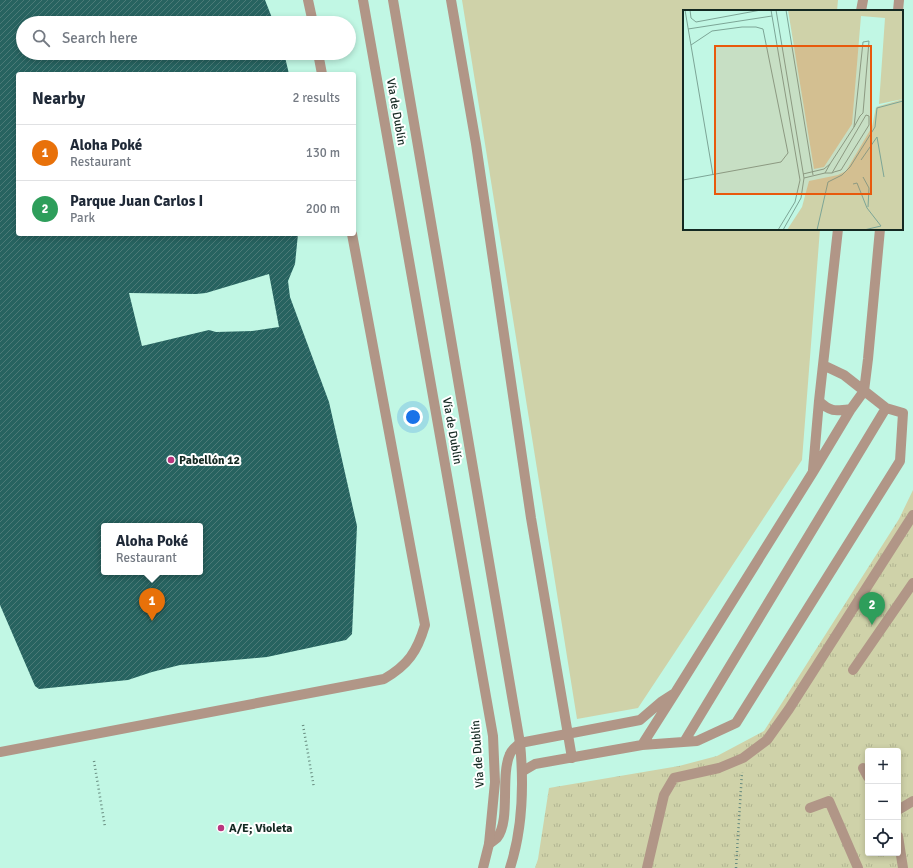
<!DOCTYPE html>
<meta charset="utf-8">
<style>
body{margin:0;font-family:Signika,sans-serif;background:#f2f2f3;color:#1f2937}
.controls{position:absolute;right:12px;bottom:12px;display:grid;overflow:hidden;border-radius:4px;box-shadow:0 2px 6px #0003}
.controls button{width:36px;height:36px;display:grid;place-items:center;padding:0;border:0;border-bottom:1px solid #e0e1e3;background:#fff;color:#1f2937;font:20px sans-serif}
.you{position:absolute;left:413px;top:417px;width:14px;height:14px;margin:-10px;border:3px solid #fff;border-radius:50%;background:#1a73e8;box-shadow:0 0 0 6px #1a73e833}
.badge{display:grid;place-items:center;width:26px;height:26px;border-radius:50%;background:#1a73e8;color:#fff;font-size:13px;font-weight:700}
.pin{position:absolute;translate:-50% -33px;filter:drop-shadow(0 1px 2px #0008)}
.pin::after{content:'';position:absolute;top:21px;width:14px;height:12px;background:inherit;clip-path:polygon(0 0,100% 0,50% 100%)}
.popup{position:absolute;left:101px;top:523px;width:102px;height:52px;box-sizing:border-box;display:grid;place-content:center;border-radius:4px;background:#fff;filter:drop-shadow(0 1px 3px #0005);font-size:13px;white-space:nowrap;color:#747a83}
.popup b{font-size:15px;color:#1f2937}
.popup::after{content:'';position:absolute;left:50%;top:100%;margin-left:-8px;border:8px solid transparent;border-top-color:#fff}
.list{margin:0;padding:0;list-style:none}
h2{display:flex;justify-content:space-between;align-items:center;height:52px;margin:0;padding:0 16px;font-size:17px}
h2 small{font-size:13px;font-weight:400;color:#747a83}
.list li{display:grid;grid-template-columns:26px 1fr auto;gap:12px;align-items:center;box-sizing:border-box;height:56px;padding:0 16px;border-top:1px solid #e0e1e3}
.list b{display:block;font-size:15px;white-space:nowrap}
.list p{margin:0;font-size:13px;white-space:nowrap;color:#747a83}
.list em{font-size:13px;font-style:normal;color:#747a83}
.icon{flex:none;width:22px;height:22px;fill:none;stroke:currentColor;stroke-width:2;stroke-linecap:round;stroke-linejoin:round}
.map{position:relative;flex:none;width:913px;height:868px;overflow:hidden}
.search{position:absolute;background:#fff;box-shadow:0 2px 6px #0003;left:16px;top:16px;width:340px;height:44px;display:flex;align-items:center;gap:10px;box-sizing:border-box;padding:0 14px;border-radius:22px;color:#747a83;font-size:15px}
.panel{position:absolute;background:#fff;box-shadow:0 2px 6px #0003;left:16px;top:72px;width:340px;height:164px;border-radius:4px}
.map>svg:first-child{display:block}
</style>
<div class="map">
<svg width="913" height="868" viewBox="0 0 913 868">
<defs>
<pattern id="park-tufts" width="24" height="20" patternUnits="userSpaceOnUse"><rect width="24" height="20" fill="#cfd2a9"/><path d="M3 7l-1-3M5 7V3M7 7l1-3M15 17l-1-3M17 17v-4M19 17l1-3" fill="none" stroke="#b1b491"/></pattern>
<pattern id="building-hatch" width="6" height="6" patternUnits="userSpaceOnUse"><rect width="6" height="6" fill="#276360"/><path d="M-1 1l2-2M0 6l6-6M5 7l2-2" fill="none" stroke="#4b7a77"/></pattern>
</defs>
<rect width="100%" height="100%" fill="#c1f7e4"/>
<path fill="#cfd2a9" d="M 462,0 L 838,0 L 837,11 L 684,11 L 684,229 L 820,229 L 802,460 L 638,708 L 577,719 Z"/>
<path fill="url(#park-tufts)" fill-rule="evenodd" d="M 913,490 L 913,868 L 535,868 L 538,859 L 549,788 L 679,766 L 717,756 L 764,731 L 899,519 ZM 868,751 L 898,751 L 898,853 L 868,853 Z"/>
<path fill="url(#building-hatch)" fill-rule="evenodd" d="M 0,0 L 265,0 L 274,23 L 23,23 L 23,53 L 284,53 L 289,74 L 18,74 L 18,234 L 298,234 L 295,264 L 288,281 L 290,297 L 329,402 L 357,526 L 352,634 L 346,640 L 267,657 L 180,665 L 152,672 L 128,680 L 39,689 L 35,686 L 0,605 ZM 269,274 L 279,327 L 252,331 L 216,332 L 209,330 L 142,346 L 129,293 L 196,294 L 206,293 ZM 104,526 L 200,526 L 200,572 L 104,572 Z"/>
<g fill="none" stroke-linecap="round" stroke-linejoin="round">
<path stroke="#678b7f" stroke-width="2.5" stroke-dasharray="1 3" stroke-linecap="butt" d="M 303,725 L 314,788
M 94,761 L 105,827
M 736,868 L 742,772"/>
<path stroke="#b19687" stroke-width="10" d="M 308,0 L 313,23
M 451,0 L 476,144 L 531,518 L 572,758
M 861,11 L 863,0
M 898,11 L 899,0
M 318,53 L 322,74
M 823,365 L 844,375 L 886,408
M 819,401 C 830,412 835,411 851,409
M 813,470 L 819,401 L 838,229
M 853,670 L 913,583
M 675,693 L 813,472 L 851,409 L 864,391 L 868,359 L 880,229
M 642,745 L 697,741 L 736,723 L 900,461 L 903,413 L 886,408 L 684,742
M 0,752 L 384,679 C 408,665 417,652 425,625 L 352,234
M 863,768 L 868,777
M 810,808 L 829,801 L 858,868
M 898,810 L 913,801
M 898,836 L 903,868
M 489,844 C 491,842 495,840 497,838 C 511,820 500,776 510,754 C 512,749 517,746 520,743 L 640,720 L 661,702 L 675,693 L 642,745 L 535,764 L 523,771
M 647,868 L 664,795 L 674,778 L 719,768 L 743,758 L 767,740 L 789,709 L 913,515"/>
<path stroke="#b19687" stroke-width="10" d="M 363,0 L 493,736 L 495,782 L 489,844 L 483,868
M 393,0 L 520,743 C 524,785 523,828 510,868"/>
</g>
<g fill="#b9367e" stroke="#fff" stroke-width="1.5">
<circle cx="171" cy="460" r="4"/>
<circle cx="221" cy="828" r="4"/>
</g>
<g text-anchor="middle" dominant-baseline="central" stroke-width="4" stroke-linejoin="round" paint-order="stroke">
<g font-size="12" fill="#142922" stroke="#fff">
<text transform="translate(396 112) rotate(80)">Vía de Dublín</text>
<text transform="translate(452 431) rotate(80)">Vía de Dublín</text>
<text transform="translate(478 754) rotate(-94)">Vía de Dublín</text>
</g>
<g font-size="12" font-weight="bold" fill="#142922" stroke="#fff" text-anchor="start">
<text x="179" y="460">Pabellón 12</text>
<text x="229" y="828">A/E; Violeta</text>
</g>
</g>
<g transform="translate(683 10)">
<rect width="220" height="220" fill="#c1f7e4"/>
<path d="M 105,0 L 220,0 L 220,89 L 196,94 L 202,8 L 178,6 L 169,114 L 141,157 L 131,159 Z" fill="#cfd2a9"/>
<path d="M 220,89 L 220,220 L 104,220 L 119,197 L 126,171 L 155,165 L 163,161 L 189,117 L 193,97 Z" fill="#cfd2a9"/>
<path fill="none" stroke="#7ca596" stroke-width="1" d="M 2,0 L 30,165M 7,0 L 8,8 L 13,12 L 78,0M 88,0 L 117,170 L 112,192 L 95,220M 93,0 L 121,168 L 118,188 L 100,220M 103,0 L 130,165M 5,19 L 89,6M 178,150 L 194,127 L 201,167M 147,154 L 171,117 L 177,106 L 180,103 L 186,31 L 180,32 L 171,117M 142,163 L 149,163 L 151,162 L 158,160 L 186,115 L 186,106 L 183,105 L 149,163M 120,164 L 141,159 L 147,154 L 142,163 L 121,168M 180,167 L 186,178 L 185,197M 0,170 L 98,152 L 105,143 L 80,19 L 73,17 L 59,17 L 29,21 L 8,35M 170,174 L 174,173 L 184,198 L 198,216 L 181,220M 134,220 L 145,172 L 159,165 L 167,157 L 192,117 L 194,98 L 220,91"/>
<path fill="#e8590c" fill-opacity="0.15" stroke="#e8590c" stroke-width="2" d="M 32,36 L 188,36 L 188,184 L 32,184 Z"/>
<rect width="220" height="220" fill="none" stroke="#142922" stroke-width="2"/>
</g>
</svg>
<div class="controls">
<button>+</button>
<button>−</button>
<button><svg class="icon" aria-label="locate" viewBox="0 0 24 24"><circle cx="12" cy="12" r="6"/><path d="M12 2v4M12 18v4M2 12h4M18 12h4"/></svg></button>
</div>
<div class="you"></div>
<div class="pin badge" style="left:152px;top:621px;background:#e8710a">1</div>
<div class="popup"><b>Aloha Poké</b>Restaurant</div>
<div class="pin badge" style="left:872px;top:625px;background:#2e9e5b">2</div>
<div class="search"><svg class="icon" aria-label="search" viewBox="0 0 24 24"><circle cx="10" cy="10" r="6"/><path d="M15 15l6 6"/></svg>Search here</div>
<section class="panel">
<h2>Nearby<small>2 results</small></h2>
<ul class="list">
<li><span class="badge" style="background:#e8710a">1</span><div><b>Aloha Poké</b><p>Restaurant</p></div><em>130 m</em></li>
<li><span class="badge" style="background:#2e9e5b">2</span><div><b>Parque Juan Carlos I</b><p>Park</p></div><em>200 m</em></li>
</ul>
</section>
</div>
